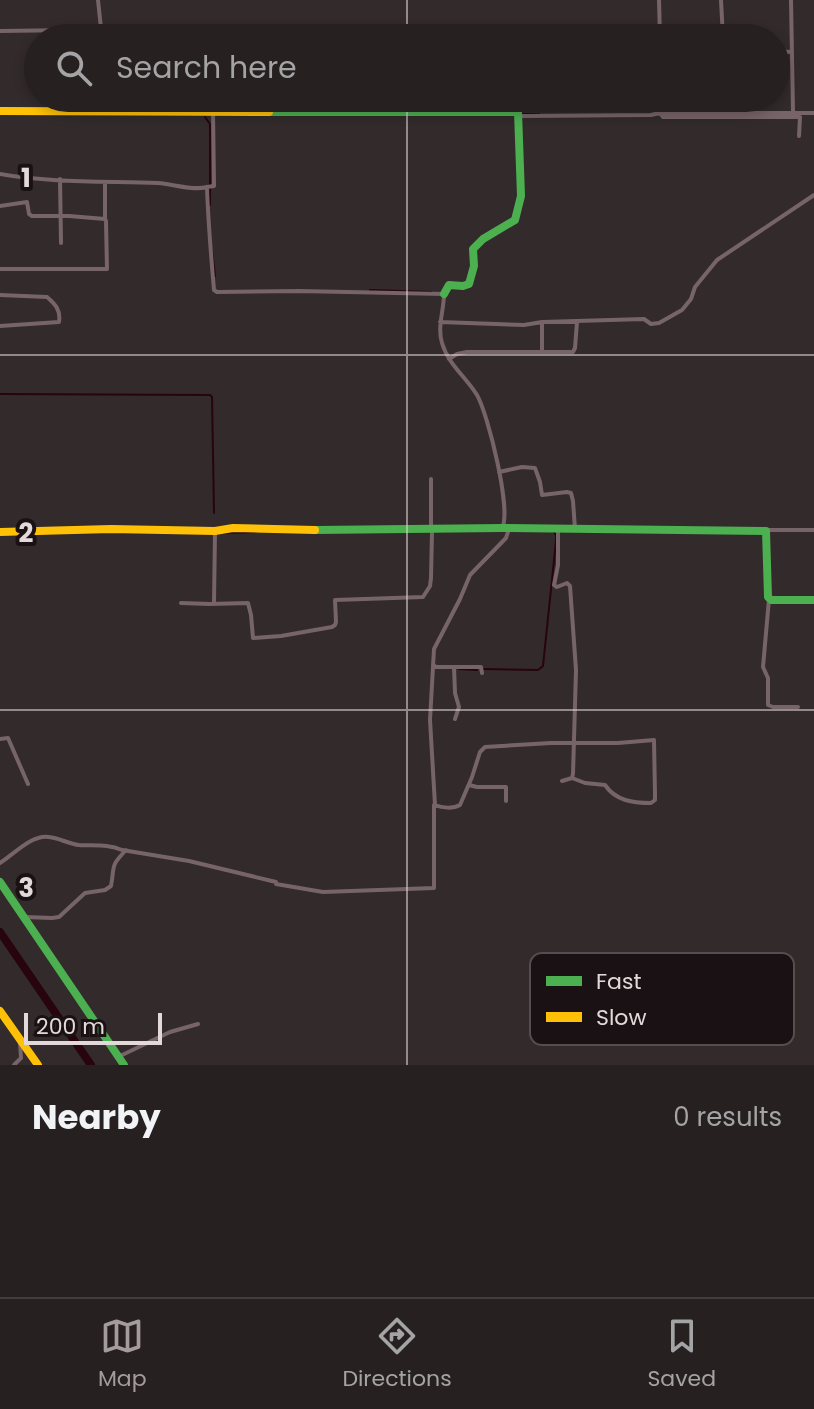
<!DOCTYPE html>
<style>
body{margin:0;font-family:Poppins,sans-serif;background:#2e2829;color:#f1f3f6}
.scale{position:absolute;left:24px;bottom:20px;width:138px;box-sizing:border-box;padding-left:8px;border:4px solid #e3d8da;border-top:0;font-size:22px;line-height:28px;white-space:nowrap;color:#e3d8da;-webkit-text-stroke:6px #191113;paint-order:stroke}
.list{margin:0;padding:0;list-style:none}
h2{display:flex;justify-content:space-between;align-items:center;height:104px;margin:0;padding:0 32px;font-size:34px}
h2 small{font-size:26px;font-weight:400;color:#a4a3a5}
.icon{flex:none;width:44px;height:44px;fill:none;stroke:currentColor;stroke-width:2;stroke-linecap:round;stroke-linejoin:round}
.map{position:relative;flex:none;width:814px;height:1065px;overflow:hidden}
.search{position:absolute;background:#262020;box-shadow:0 4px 12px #0003;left:24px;right:24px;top:24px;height:88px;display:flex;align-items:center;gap:20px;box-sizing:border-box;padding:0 28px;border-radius:44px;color:#a4a3a5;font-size:30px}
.sheet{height:232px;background:#262020}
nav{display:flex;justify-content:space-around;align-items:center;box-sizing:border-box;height:112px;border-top:2px solid #423e3e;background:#262020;font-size:22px;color:#a4a3a5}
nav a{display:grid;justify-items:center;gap:4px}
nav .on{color:#a59b9d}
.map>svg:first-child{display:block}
</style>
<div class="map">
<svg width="814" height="1065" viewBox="0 0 814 1065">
<rect width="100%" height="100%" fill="#322a2b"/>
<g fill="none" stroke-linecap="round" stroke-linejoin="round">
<path stroke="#27040f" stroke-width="2" d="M 69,114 L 367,115
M 521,114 L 539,114
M 205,117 L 210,124 L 210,205
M 212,251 L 215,276
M 370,290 L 431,292
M 0,394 L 210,395 L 212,397 L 214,513
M 224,533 L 257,532
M 459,669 L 477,670
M 484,669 L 538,670 L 543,666 L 556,541 L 556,535 L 554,532"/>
<path stroke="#27040f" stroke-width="8" d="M 0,932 L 91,1065"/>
<path stroke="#776468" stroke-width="4" d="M 98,0 L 102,38
M 659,0 L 660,38
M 721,0 L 723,38
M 791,0 L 793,112
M 0,31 L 74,30 L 100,27
M 776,51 L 791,52
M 108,98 L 108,111
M 188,98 L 188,110
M 207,98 L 207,112
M 660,98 L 660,113 L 663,117 L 800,117 L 799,136
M 725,98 L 725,113
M 213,112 L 214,186 L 207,187 C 208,221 211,255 214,290 L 217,292 L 299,291 L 444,294 C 444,310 437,327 442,343 C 448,364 466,377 477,395 C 488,414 512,511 502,528
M 520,116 L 651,115 L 660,113 L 814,113
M 0,174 C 50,183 107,181 158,183 C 173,184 193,191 207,187
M 60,179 L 61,243
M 0,206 L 27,202 L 29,214 L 32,216 L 69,216 L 105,219 L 105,182
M 0,269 L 107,269 L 106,221 L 105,219
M 0,295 L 47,297 C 55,304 61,310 59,322 L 0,326
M 440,322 L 524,325 L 542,322 L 644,319 L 651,324 L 659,323 L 682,310 L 691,299 L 695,287 L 717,260 L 814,195
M 542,322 L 542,352
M 449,359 L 457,354 L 467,352 L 573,352 L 575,348 L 577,322
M 499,472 L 522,467 L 535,468 L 540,482 L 542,495 L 567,492 L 571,493 L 573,501 L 575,529
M 431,528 L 431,479
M 509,529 L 506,538 L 470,575 L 460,599 L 434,649 L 430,720 L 435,805 C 442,808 453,809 460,805 L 472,777 L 480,752 L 485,747 L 551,743 L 618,743 L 654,740 L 655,794 L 655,800 L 651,803 C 633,803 616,801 605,785 L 585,783 L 572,778
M 558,529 L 558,565 L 554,585 L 557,587 L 567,583 L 570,586 L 576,670 L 573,774 L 572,778 L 562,781
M 768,530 L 814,530
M 769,599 L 763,667 L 768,678 L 768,705 L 773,707 L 798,707
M 181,603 L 210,604 L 248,603 L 251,615 L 253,638 L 281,636 L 332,627 L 335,625 L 336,622 L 335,600 L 423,597 L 430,586 L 431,578 L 432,532
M 214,603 L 215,531
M 433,665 L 436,667 L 481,667 L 482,673
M 454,667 L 455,693 L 459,707 L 455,719
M 0,739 L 8,738 L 28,784
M 469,785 L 477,787 L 506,787 L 506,801
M 0,863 C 13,855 32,834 49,837 C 59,838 69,844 79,845 C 94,846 108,844 122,850 L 189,861 L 276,882 L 276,884 L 323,892 L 434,888 L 434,805
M 25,917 L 52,918 L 59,917 L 85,893 L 105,890 L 111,886 C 115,864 110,867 126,850
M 118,1057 L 170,1032 L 198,1024
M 14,1065 L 21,1058 L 20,1042"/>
<path stroke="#4caf50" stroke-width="8" d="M 269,112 L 518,112 L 521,196 L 515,220 L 483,239 L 473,249 L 474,266 L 469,284 L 463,286 L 449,285 L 444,294
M 315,530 L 502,528 L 766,531 L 768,597 L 771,600 L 814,600
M 0,882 L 124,1065"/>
<path stroke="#ffc107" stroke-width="8" d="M 0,111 L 269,112
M 0,532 L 111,529 L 215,531 L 233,528 L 315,530
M 0,1011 L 38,1065"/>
</g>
<path fill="none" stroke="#e3d8da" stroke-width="2" stroke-opacity="0.55" d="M 407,0 L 407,38M 407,98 L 407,1065M 0,355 L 814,355M 0,710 L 814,710"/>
<rect x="530" y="953" width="264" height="92" rx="12" fill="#191113" stroke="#564d4f" stroke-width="2"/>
<rect x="546" y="976" width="36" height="10" fill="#4caf50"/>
<rect x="546" y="1012" width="36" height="10" fill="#ffc107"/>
<g font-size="22" fill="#e3d8da">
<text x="596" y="989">Fast</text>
<text x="596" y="1025">Slow</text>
</g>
<g font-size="26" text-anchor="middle" font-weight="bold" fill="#e3d8da" stroke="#191113" stroke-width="8" stroke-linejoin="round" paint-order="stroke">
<text x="26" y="187">1</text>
<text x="26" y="542">2</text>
<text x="26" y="897">3</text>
</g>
</svg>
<div class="scale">200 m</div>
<div class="search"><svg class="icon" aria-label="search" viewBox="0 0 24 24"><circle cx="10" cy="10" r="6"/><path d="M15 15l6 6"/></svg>Search here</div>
</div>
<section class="sheet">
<h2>Nearby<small>0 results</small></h2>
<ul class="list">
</ul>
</section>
<nav>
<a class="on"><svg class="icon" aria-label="map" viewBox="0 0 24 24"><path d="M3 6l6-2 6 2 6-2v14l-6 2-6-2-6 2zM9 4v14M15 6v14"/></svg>Map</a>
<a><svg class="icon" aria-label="directions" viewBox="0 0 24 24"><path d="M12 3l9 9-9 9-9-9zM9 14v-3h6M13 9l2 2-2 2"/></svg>Directions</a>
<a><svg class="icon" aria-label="saved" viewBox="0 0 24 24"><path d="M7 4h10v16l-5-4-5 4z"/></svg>Saved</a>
</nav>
